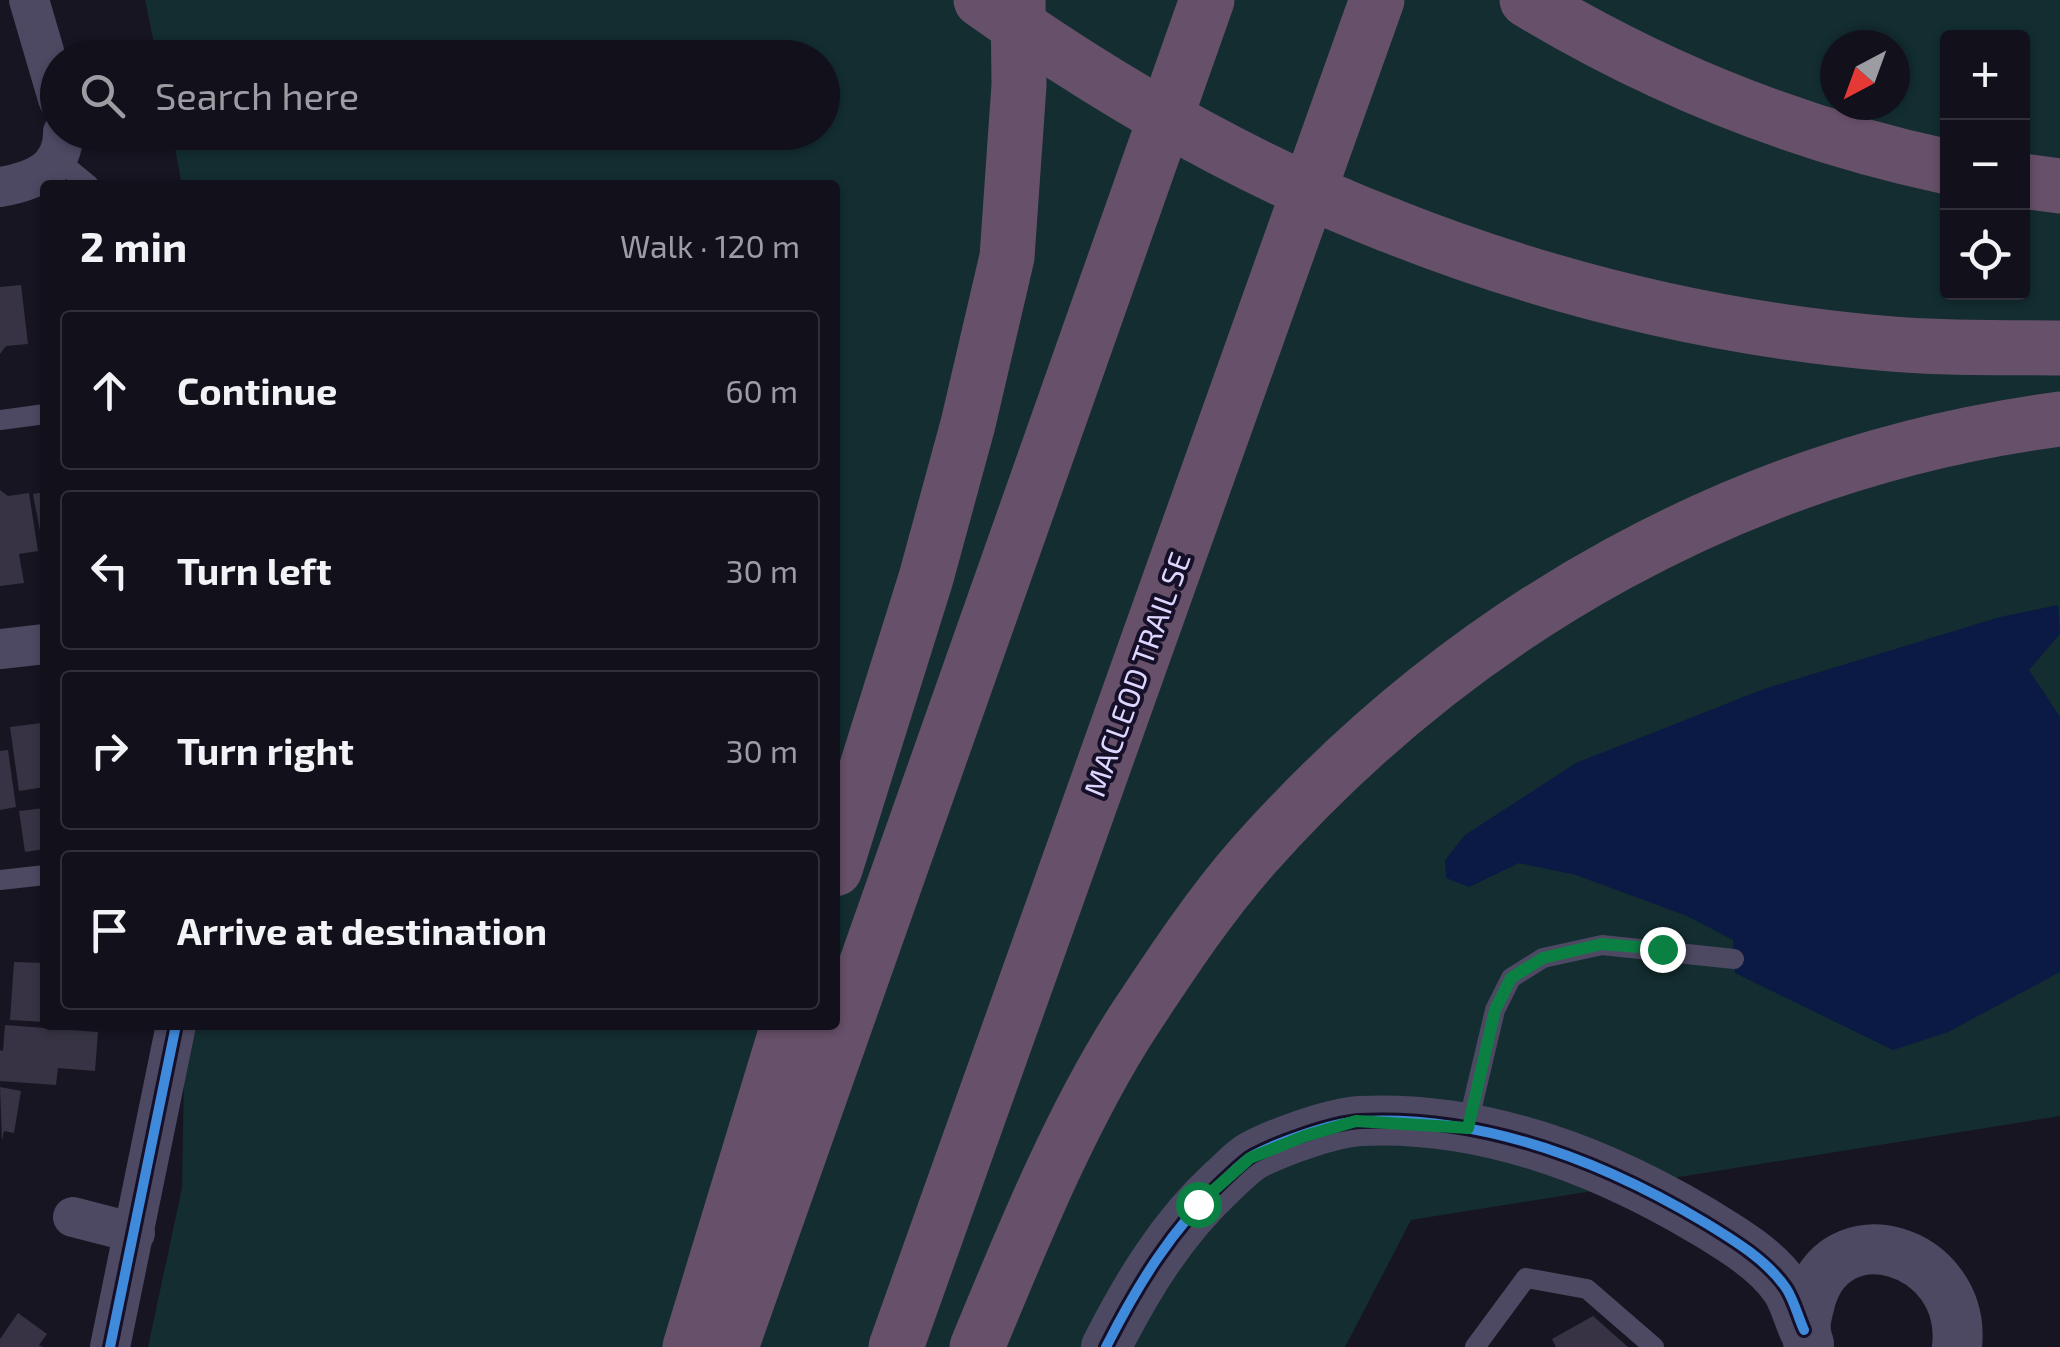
<!DOCTYPE html>
<meta charset="utf-8">
<style>
body{margin:0;font-family:"Exo 2",sans-serif;background:#1f1e27;color:#f1f3f6}
.controls{position:absolute;right:30px;top:30px;display:grid;overflow:hidden;border-radius:10px;box-shadow:0 2px 8px #0004}
.controls button{width:90px;height:90px;display:grid;place-items:center;padding:0;border:0;border-bottom:2px solid #313039;background:#12101a;color:#f1f3f6;font:50px sans-serif}
.compass{position:absolute;left:1820px;top:30px;width:90px;height:90px;border-radius:50%;background:#12101a;box-shadow:0 2px 8px #0004;rotate:221deg}
.stop{position:absolute;width:30px;height:30px;margin:-22px;border:8px solid #0b8043;border-radius:50%;background:#fff}
.stop.end{background:#0b8043;border-color:#fff;box-shadow:0 2px 10px #0008}
.list{margin:0;padding:0;list-style:none}
h2{display:flex;justify-content:space-between;align-items:center;height:130px;margin:0;padding:0 40px;font-size:42px}
h2 small{font-size:32px;font-weight:400;color:#9c9da2}
.list li{display:grid;grid-template-columns:65px 1fr auto;gap:30px;align-items:center;box-sizing:border-box;height:160px;margin:0 20px 20px;padding:0 20px;border:2px solid #313039;border-radius:10px}
.list b{display:block;font-size:38px;white-space:nowrap}
.list em{font-size:32px;font-style:normal;color:#9c9da2}
.icon{flex:none;width:55px;height:55px;fill:none;stroke:currentColor;stroke-width:2;stroke-linecap:round;stroke-linejoin:round}
.map{position:relative;flex:none;width:2060px;height:1347px;overflow:hidden}
.search{position:absolute;background:#12101a;box-shadow:0 2px 8px #0004;left:40px;top:40px;width:800px;height:110px;display:flex;align-items:center;gap:25px;box-sizing:border-box;padding:0 35px;border-radius:55px;color:#9c9da2;font-size:38px}
.panel{position:absolute;background:#12101a;box-shadow:0 2px 8px #0004;left:40px;top:180px;width:800px;height:850px;border-radius:10px}
.map>svg:first-child{display:block}
</style>
<div class="map">
<svg width="2060" height="1347" viewBox="0 0 2060 1347">
<rect width="100%" height="100%" fill="#181522"/>
<path fill="#132d30" fill-rule="evenodd" d="M 145,0 L 2060,0 L 2060,1116 L 1411,1220 L 1345,1347 L 148,1347 L 182,1188 L 185,1025 L 835,1025 L 835,185 L 182,185 L 172,133 L 822,132 L 822,58 L 157,57 ZM 1948,38 L 2022,38 L 2022,292 L 1948,292 ZM 1835,45 L 1895,45 L 1895,105 L 1835,105 Z"/>
<path fill="#0a1a44" d="M 2058,605 L 2060,634 L 2029,670 L 2060,717 L 2060,972 L 1948,1032 L 1893,1050 L 1735,973 L 1733,940 L 1687,916 L 1576,875 L 1519,863 L 1469,887 L 1446,878 L 1445,860 L 1465,835 L 1576,763 L 1764,689 L 2000,617 Z"/>
<path fill="#373344" d="M 21,285 L 28,344 L 6,346 L 0,354 L 0,287 Z
M 0,490 L 8,496 L 29,493 L 38,551 L 19,554 L 24,583 L 0,586 Z
M 45,492 L 45,547 L 43,547 L 33,494 Z
M 42,723 L 45,725 L 45,787 L 19,791 L 10,727 Z
M 8,750 L 16,807 L 0,810 L 0,751 Z
M 45,808 L 45,849 L 25,852 L 19,811 Z
M 14,962 L 45,963 L 45,1022 L 10,1020 Z
M 5,1025 L 98,1032 L 95,1071 L 58,1068 L 56,1085 L 0,1081 L 0,1050 L 3,1051 Z
M 0,1087 L 21,1091 L 14,1133 L 4,1131 L 2,1141 Z
M 18,1313 L 47,1334 L 39,1345 L 43,1347 L 0,1347 L 0,1339 Z
M 1593,1316 L 1628,1347 L 1556,1347 L 1552,1339 Z"/>
<g fill="none" stroke-linecap="round" stroke-linejoin="round">
<path stroke="#4d4963" stroke-width="20" d="M 56,158 L 89,185
M 0,420 L 45,414
M 0,880 L 45,875
M 1467,1128 L 1495,1010 L 1511,978 L 1543,958 L 1602,945 L 1734,959
M 1475,1347 L 1526,1278 L 1587,1289 L 1654,1347"/>
<path stroke="#4d4963" stroke-width="40" d="M 29,0 L 58,99
M 0,187 C 31,182 64,171 63,132
M 0,649 L 45,644
M 73,1217 L 135,1233
M 110,1347 L 176,1025"/>
<path stroke="#4d4963" stroke-width="50" d="M 1809,1344 C 1804,1330 1805,1322 1809,1307 C 1830,1207 1968,1248 1957,1347
M 1106,1347 C 1137,1286 1172,1228 1223,1181 C 1232,1173 1242,1162 1252,1156 C 1278,1142 1331,1123 1360,1121 C 1483,1115 1600,1160 1704,1222 C 1732,1239 1767,1260 1786,1288 C 1794,1300 1798,1317 1804,1330"/>
<path stroke="#675069" stroke-width="55" d="M 1527,0 C 1658,79 1798,135 1948,167
M 2022,181 L 2060,186
M 1389,225 C 1550,289 1719,330 1892,344 C 1948,349 2004,347 2060,348
M 835,869 L 926,578 L 968,424 L 1007,257 L 1019,85 L 1018,0
M 690,1347 L 788,1025
M 731,1347 L 1207,0
M 896,1347 L 1377,0
M 977,1347 C 1021,1241 1071,1117 1134,1020 C 1171,964 1209,906 1254,855 C 1465,618 1744,461 2060,419"/>
<path stroke="#675069" stroke-width="55" d="M 981,0 C 1108,90 1244,169 1389,225"/>
<g stroke="#150f28" stroke-width="16">
<path id="cycleway" d="M 110,1347 L 176,1025
M 1106,1347 C 1137,1286 1172,1228 1223,1181 C 1232,1173 1242,1162 1252,1156 C 1278,1142 1331,1123 1360,1121 C 1483,1115 1600,1160 1704,1222 C 1732,1239 1767,1260 1786,1288 C 1794,1300 1798,1317 1804,1330"/>
</g>
<use href="#cycleway" stroke="#408adc" stroke-width="10"/>
</g>
<g fill="none" stroke-linecap="round" stroke-linejoin="round">
<path stroke="#0b8043" stroke-width="12" d="M 1198,1204 L 1250,1158 L 1305,1136 L 1356,1121 L 1468,1128 L 1495,1010 L 1511,978 L 1543,958 L 1602,944 L 1662,949"/>
</g>
<g text-anchor="middle" dominant-baseline="central" stroke-width="8" stroke-linejoin="round" paint-order="stroke">
<g font-size="30" fill="#ded6ff" stroke="#150f28">
<text transform="translate(1136 674) rotate(-70)">MACLEOD TRAIL SE</text>
</g>
</g>
</svg>
<div class="controls">
<button>+</button>
<button>−</button>
<button><svg class="icon" aria-label="locate" viewBox="0 0 24 24"><circle cx="12" cy="12" r="6"/><path d="M12 2v4M12 18v4M2 12h4M18 12h4"/></svg></button>
</div>
<svg class="compass" viewBox="-18 -18 36 36"><path d="M0-13l5 13h-10z" fill="#e53935"/><path d="M0 13l5-13h-10z" fill="#9c9da2"/></svg>
<div class="stop" style="left:1198px;top:1204px"></div>
<div class="stop end" style="left:1662px;top:949px"></div>
<div class="search"><svg class="icon" aria-label="search" viewBox="0 0 24 24"><circle cx="10" cy="10" r="6"/><path d="M15 15l6 6"/></svg>Search here</div>
<section class="panel">
<h2>2 min<small>Walk · 120 m</small></h2>
<ul class="list">
<li><svg class="icon" aria-label="ahead" viewBox="0 0 24 24"><path d="M12 20V5M6 11l6-6 6 6"/></svg><div><b>Continue</b></div><em>60 m</em></li>
<li><svg class="icon" aria-label="left" viewBox="0 0 24 24"><path d="M17 20v-9H6M10 6l-5 5 5 5"/></svg><div><b>Turn left</b></div><em>30 m</em></li>
<li><svg class="icon" aria-label="right" viewBox="0 0 24 24"><path d="M7 20v-9h11M14 6l5 5-5 5"/></svg><div><b>Turn right</b></div><em>30 m</em></li>
<li><svg class="icon" aria-label="arrive" viewBox="0 0 24 24"><path d="M6 21V4h12l-3 4 3 4H6"/></svg><div><b>Arrive at destination</b></div></li>
</ul>
</section>
</div>
